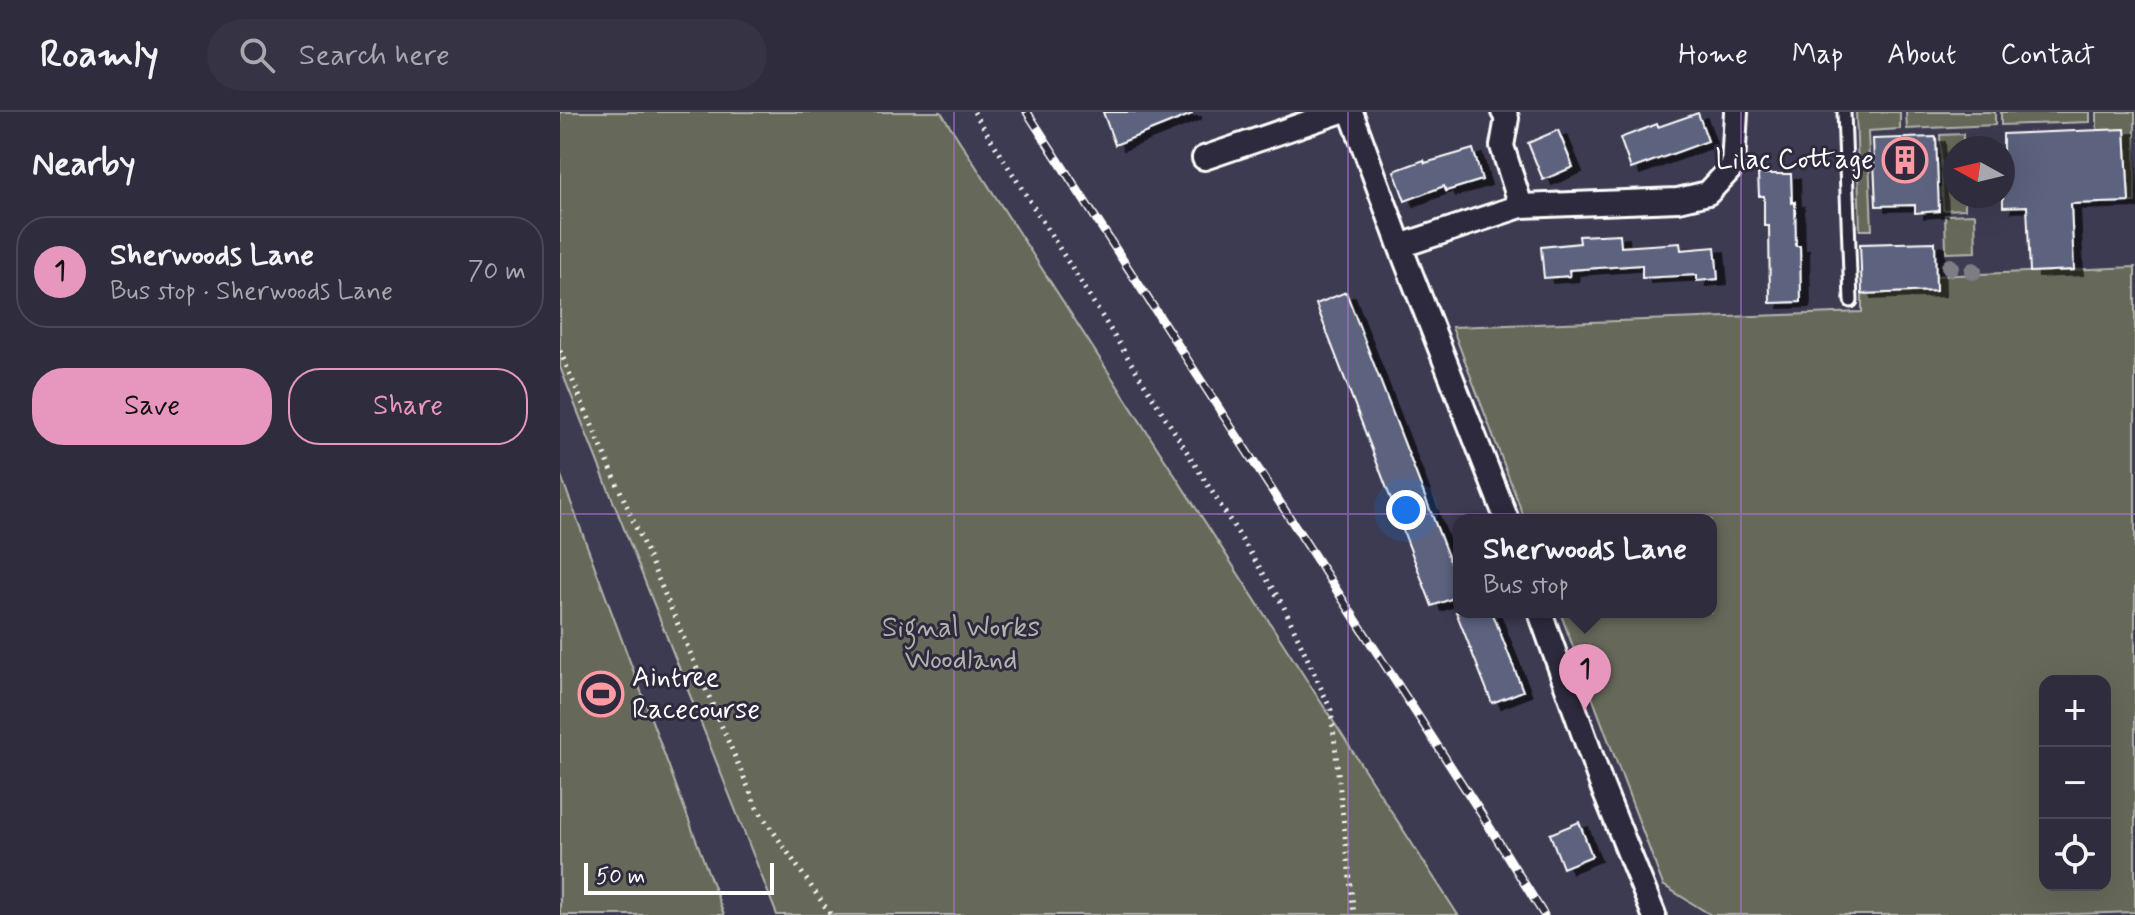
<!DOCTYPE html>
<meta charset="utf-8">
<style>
body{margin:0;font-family:Mynerve,sans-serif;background:#363444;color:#f1f3f6}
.controls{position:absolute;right:24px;bottom:24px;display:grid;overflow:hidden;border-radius:16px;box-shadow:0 8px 32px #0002}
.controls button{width:72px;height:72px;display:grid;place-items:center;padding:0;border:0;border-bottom:2px solid #494857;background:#2e2c3d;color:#f1f3f6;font:40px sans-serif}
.compass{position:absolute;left:1383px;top:24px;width:72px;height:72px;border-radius:50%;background:#2e2c3d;box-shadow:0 8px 32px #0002;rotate:278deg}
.scale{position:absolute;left:24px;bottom:20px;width:190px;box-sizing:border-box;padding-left:8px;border:4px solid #fff;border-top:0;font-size:22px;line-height:28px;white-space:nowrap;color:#fff;-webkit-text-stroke:6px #2f2a3d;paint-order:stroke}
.you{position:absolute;left:846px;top:398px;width:28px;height:28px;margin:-20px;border:6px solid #fff;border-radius:50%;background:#1a73e8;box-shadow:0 0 0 12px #1a73e833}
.badge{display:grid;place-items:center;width:52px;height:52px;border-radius:50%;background:#e797bd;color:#111;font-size:26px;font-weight:700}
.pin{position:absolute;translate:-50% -66px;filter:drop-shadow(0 2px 4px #0008)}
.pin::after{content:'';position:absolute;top:42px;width:28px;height:24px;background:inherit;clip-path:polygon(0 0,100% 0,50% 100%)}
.popup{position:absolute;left:893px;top:402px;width:264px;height:104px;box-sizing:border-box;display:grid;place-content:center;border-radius:16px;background:#2e2c3d;filter:drop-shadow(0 2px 6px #0005);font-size:26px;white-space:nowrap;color:#a7a7b0}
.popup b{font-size:30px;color:#f1f3f6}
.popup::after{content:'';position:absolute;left:50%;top:100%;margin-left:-16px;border:16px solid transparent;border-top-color:#2e2c3d}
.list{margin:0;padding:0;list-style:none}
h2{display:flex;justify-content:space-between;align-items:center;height:104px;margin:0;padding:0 32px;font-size:34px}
h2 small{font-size:26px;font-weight:400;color:#a7a7b0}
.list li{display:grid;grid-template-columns:52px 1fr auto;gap:24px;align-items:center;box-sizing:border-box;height:112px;margin:0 16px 16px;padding:0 16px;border:2px solid #494857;border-radius:32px}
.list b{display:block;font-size:30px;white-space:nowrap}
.list p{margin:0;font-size:26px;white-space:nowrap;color:#a7a7b0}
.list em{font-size:26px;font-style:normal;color:#a7a7b0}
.actions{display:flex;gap:16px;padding:24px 32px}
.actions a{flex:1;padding:18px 0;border:2px solid #e797bd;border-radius:32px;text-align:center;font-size:28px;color:#e797bd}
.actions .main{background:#e797bd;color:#111}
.icon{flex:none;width:44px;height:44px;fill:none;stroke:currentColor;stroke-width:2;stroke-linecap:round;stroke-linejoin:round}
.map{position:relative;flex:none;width:1575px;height:803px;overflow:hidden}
header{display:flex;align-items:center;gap:48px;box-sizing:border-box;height:112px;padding:0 40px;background:#2e2c3d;border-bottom:2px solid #494857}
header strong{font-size:38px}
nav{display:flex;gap:44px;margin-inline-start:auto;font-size:28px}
.search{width:560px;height:72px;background:#363444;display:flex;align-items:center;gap:20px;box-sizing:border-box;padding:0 28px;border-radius:44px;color:#a7a7b0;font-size:30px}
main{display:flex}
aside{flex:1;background:#2e2c3d}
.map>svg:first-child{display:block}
</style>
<header>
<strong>Roamly</strong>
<div class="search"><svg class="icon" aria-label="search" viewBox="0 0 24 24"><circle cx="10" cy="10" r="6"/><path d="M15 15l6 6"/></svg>Search here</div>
<nav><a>Home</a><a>Map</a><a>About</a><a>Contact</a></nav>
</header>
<main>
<aside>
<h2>Nearby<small></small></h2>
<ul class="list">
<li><span class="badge">1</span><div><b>Sherwoods Lane</b><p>Bus stop · Sherwoods Lane</p></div><em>70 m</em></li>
</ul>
<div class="actions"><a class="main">Save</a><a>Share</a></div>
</aside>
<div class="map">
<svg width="1575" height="803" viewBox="0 0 1575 803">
<defs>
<filter id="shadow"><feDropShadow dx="9" dy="5" stdDeviation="0" flood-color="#0009"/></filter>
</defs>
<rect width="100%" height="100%" fill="#3d3b51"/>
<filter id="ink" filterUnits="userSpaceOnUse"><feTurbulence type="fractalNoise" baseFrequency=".0125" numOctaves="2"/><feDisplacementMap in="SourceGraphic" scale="16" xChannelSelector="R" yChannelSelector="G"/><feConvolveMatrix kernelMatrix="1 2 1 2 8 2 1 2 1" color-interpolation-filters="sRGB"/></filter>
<g filter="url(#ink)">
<path fill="#66695a" stroke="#b2b4ac" stroke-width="2" fill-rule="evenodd" d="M 0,0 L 381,0 L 898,803 L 217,803 L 0,255 Z
M 1296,0 L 1340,0 L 1340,17 L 1308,19 L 1312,118 L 1300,118 Z
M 1346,0 L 1435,0 L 1435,13 L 1347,17 Z
M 1441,0 L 1530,0 L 1530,10 L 1441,13 Z
M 1537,0 L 1575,0 L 1575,90 L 1569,90 L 1565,18 L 1537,18 Z
M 1403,22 L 1403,36 L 1395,36 L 1395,84 L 1405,84 L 1405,97 L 1383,98 L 1380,23 Z
M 1415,102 L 1416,140 L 1386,141 L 1385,103 Z
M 1575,155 L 1575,800 L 1489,803 L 1151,803 L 1103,773 L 1000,500 L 1151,500 L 1151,408 L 965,408 L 892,215 L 1302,200 L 1302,182 L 1375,164 ZM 1485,569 L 1545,569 L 1545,773 L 1485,773 Z
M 0,361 L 164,803 L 0,803 Z"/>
<path fill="#5d637f" stroke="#fff" stroke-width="2" filter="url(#shadow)" d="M 543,0 L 632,0 L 632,2 L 555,33 Z
M 1138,1 L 1148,29 L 1071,57 L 1060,26 L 1097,12 L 1098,15 Z
M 1565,17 L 1569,90 L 1511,92 L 1514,158 L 1470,160 L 1467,94 L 1443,95 L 1443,22 Z
M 998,18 L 1013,55 L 983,68 L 968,31 Z
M 1376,25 L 1379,99 L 1355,101 L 1355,93 L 1316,94 L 1313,27 Z
M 913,37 L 922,68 L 886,79 L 884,74 L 845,89 L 834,59 L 864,48 L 865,51 Z
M 1198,62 L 1231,62 L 1232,91 L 1235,90 L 1236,134 L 1240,134 L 1241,190 L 1210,191 L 1209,114 L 1204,114 L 1204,84 L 1199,84 Z
M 1060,122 L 1061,135 L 1120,131 L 1121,138 L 1155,135 L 1158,167 L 1137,169 L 1137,163 L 1082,166 L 1082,153 L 1009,158 L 1010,164 L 984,166 L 981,135 L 1020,131 L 1019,124 Z
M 1375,130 L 1376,179 L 1302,182 L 1300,132 Z
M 786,180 L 899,473 L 899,484 L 872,494 L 756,192 Z
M 896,500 L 932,500 L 963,579 L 932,591 Z
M 1019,710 L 1032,744 L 1003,756 L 990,722 Z"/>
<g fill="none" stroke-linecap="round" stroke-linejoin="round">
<g stroke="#fff" stroke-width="17">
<path id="lane" d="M 1284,0 L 1291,189"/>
</g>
<g stroke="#fff" stroke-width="28">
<path id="street" d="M 791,0 L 840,134 L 947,408
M 943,0 L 947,6 L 942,34 L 961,94
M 644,46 L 779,0
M 840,134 L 961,94 L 1118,88 L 1148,81 L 1173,54 L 1176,0
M 980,500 L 1042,674 L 1094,803"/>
</g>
<path stroke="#fff" stroke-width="5" stroke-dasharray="2 6" stroke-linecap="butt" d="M 414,0 L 723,493 L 771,598 L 794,803
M 0,239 L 197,696 L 271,803"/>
<use href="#lane" stroke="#2f2a3d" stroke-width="11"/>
<use href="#street" stroke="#2f2a3d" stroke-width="22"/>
<g stroke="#fff" stroke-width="9">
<path id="rail" d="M 467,0 L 917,695 L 984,803"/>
</g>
<use href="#rail" stroke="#2f2a3d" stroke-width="6" stroke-dasharray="18" stroke-linecap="butt"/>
</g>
<g fill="#7d7e83">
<circle cx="1390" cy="155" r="9"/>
<circle cx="1413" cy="159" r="9"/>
</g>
</g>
<path fill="none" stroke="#a976d5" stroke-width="2" stroke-opacity="0.55" d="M 394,0 L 394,803M 788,0 L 788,803M 1181,0 L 1181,803M 0,402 L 1575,402"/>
<defs>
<g id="building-ring" transform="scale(2.3)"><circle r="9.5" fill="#2f2a3d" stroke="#ff9aa2" stroke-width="1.5"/><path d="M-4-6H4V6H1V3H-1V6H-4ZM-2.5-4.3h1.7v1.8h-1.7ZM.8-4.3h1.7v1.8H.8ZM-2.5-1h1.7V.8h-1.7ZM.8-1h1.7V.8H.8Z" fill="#ff9aa2"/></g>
<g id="stadium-ring" transform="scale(2.3)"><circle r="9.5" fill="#2f2a3d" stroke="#ff9aa2" stroke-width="1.5"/><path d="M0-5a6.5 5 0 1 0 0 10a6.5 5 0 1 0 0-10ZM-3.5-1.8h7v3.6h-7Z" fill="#ff9aa2"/></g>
</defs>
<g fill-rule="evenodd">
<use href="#building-ring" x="1345" y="48"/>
<use href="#stadium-ring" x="41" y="582"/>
</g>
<g text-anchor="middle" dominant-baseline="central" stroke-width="6" stroke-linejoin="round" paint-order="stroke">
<g font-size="28" fill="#fff" stroke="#2f2a3d" text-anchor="end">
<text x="1314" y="48">Lilac Cottage</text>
<text x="72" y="566" text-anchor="start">Aintree<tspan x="72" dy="32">Racecourse</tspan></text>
</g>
<g font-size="28" fill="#b2b4ac" stroke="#2f2a3d">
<text x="401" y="516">Signal Works<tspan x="401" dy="32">Woodland</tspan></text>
</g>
</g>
</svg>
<div class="controls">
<button>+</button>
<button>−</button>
<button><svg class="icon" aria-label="locate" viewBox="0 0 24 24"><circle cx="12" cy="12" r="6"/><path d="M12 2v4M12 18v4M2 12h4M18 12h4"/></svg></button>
</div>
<svg class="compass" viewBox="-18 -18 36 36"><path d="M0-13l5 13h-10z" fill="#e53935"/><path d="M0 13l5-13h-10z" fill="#a7a7b0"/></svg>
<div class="scale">50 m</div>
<div class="you"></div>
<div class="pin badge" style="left:1025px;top:598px">1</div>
<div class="popup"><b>Sherwoods Lane</b>Bus stop</div>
</div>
</main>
